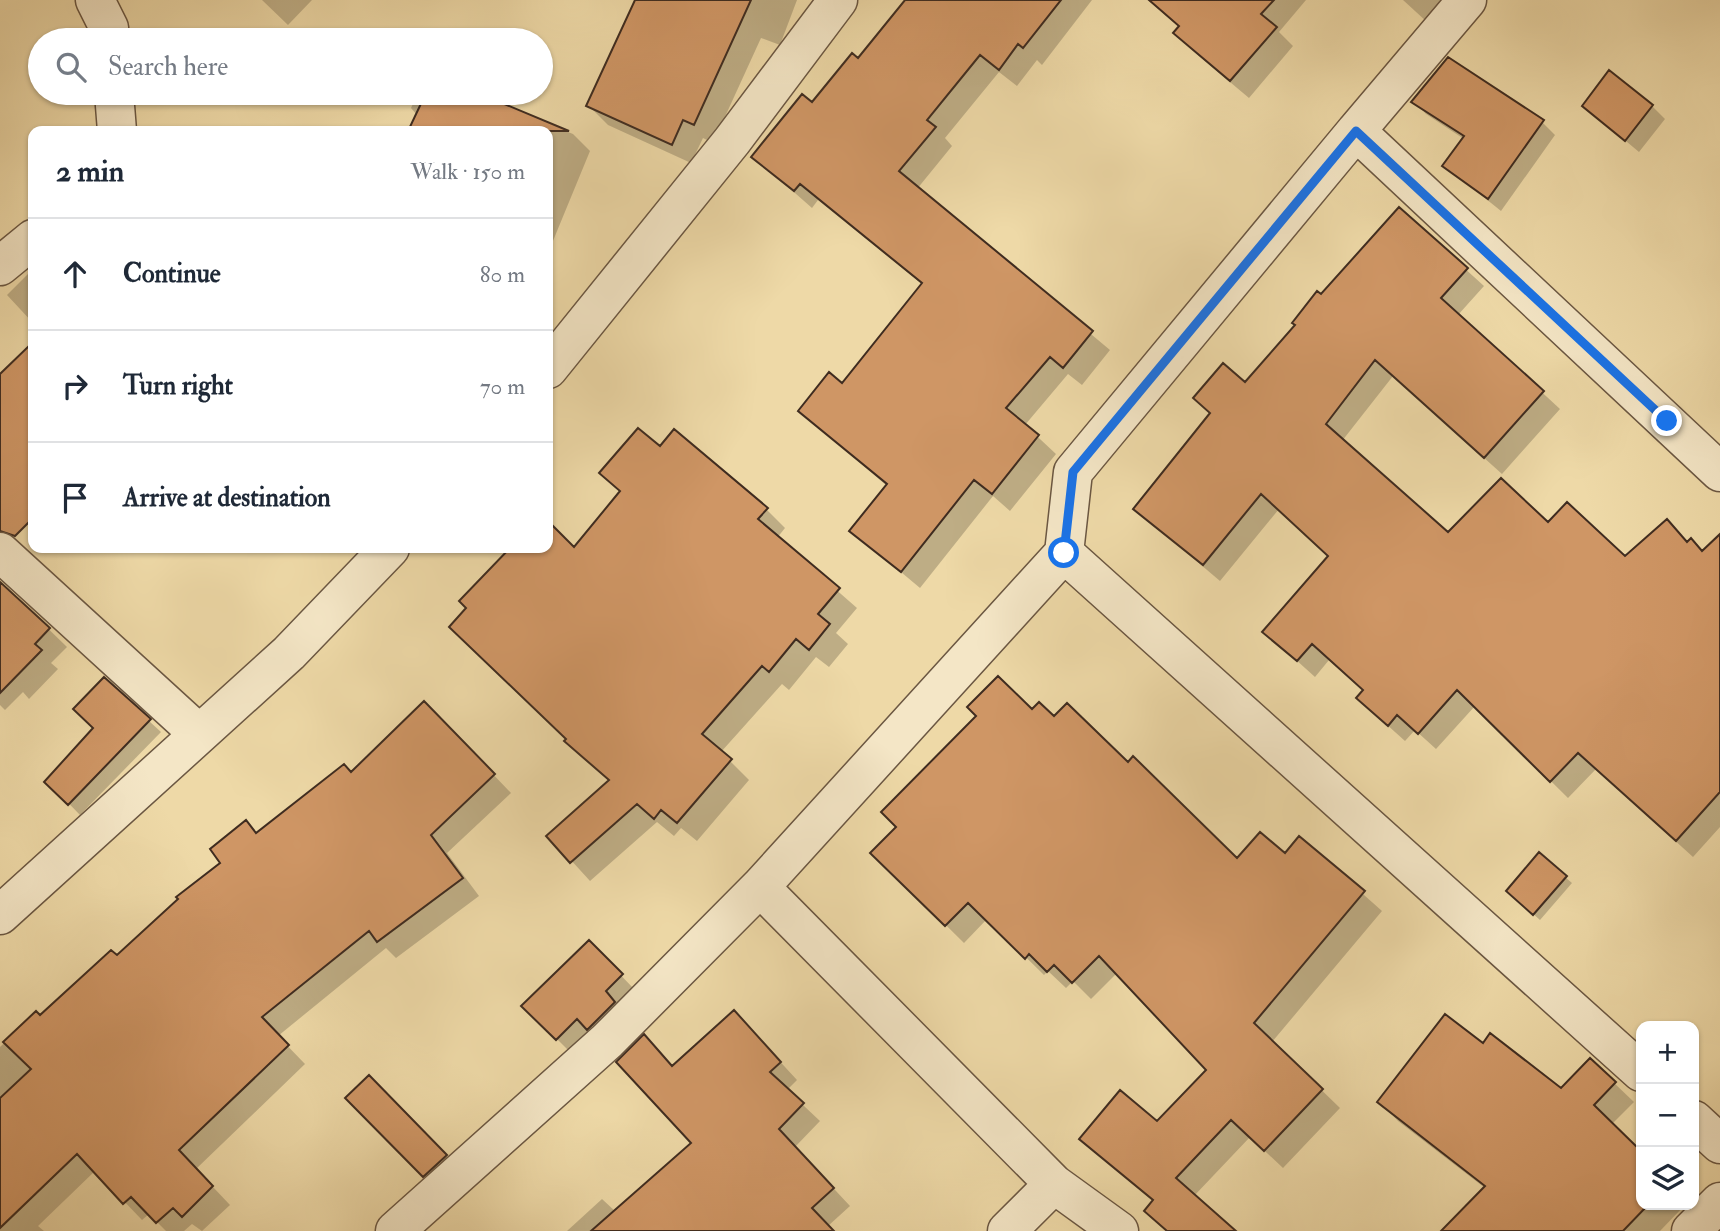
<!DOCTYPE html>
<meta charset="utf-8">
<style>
body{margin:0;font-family:"IM FELL Double Pica",serif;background:#f2f2f3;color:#1f2937}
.controls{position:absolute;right:21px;bottom:21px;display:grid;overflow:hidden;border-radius:14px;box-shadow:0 2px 5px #0004}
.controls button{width:63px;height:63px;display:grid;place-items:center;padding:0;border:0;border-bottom:2px solid #e0e1e3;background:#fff;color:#1f2937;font:35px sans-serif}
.stop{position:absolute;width:21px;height:21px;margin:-16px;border:5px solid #1a73e8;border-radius:50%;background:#fff}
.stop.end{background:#1a73e8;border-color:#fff;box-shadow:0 2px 7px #0008}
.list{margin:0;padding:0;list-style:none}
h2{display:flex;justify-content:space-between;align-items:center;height:91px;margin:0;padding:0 28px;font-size:30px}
h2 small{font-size:23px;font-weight:400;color:#747a83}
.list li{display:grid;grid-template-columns:46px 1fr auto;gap:21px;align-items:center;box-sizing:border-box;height:112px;padding:0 28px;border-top:2px solid #e0e1e3}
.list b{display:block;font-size:26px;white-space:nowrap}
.list em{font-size:23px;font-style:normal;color:#747a83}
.icon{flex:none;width:38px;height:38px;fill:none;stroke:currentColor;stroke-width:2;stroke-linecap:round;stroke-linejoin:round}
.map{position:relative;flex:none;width:1720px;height:1231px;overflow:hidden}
.search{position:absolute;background:#fff;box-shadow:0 2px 5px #0004;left:28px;top:28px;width:525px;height:77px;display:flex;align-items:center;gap:18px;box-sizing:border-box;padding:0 24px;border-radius:38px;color:#747a83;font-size:26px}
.panel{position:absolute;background:#fff;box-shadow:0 2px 5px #0004;left:28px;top:126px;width:525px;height:427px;border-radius:14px}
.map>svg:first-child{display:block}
</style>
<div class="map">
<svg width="1720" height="1231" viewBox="0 0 1720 1231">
<rect width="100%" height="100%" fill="#eed9a7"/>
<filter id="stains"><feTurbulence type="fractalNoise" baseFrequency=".00286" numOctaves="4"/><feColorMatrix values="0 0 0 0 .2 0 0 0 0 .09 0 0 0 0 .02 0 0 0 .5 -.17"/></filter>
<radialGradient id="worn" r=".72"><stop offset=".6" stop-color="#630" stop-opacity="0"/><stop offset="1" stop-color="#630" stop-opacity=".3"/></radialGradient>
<path fill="#0003" d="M 262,0 L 312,0 L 288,25 Z
M 636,0 L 797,0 L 780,45 L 761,38 L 713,143 L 703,138 L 691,163 L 608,125 L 588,105 Z
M 916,0 L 1092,0 L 1042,65 L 1037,60 L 1017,86 L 999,72 L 945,138 L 952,146 L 917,189 L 1110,350 L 1082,385 L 1068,374 L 1025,425 L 1056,454 L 1010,511 L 993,496 L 920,588 L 852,531 L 887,486 L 800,411 L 842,386 L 923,285 L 818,200 L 812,208 L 754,157 L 813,105 Z
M 1148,0 L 1306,0 L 1279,32 L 1293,46 L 1249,98 L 1193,51 L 1176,33 L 1180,28 Z
M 1403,0 L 1447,0 L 1427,22 Z
M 418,93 L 483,93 L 490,100 L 573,134 L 590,151 L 548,253 L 548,131 L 410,131 L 417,115 L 411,108 Z
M 1414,101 L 1542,122 L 1555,135 L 1501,211 L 1445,166 L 1464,139 L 1426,114 Z
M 1584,106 L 1652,106 L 1665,119 L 1639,152 Z
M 1399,209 L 1484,286 L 1458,315 L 1560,409 L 1502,474 L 1393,376 L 1342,441 L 1448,535 L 1548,525 L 1625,558 L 1688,543 L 1703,553 L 1720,536 L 1720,827 L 1693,857 L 1596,769 L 1568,798 L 1475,706 L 1436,749 L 1415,730 L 1405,741 L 1375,714 L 1365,691 L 1329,660 L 1315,677 L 1265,632 L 1330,556 L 1279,509 L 1220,581 L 1135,509 L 1211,414 L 1195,398 L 1246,385 Z
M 33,269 L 33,323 L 7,295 Z
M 33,345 L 33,516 L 0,482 L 0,376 Z
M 660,448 L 766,509 L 785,528 L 777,538 L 857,608 L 836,633 L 848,644 L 829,667 L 816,657 L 789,690 L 782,684 L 721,752 L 749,780 L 697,841 L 681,828 L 674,836 L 657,822 L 590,881 L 549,836 L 610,782 L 566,741 L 461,601 L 513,548 L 548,548 L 548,523 L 574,549 L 622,493 L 601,473 Z
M 0,582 L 67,647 L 51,663 L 58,669 L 29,699 L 23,692 L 5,710 L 0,705 Z
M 1032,711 L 1054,719 L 1128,764 L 1238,860 L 1285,855 L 1300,838 L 1382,911 L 1272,1042 L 1340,1108 L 1283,1168 L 1250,1137 L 1194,1196 L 1233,1231 L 1167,1231 L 1146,1210 L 1154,1202 L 1081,1139 L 1157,1123 L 1209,1070 L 1117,973 L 1091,999 L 1073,981 L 1066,988 L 1048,971 L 1044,975 L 987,919 L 964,943 L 873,853 Z
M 149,721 L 161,732 L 80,815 L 47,781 Z
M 442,721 L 511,793 L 447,853 L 479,896 L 396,958 L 386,948 L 278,1036 L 305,1064 L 196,1169 L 230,1205 L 202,1231 L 192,1224 L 184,1231 L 166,1231 L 149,1214 L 142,1220 L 95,1171 L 38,1226 L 44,1231 L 0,1231 L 0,1047 L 36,1013 L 40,1017 L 117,958 L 257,834 Z
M 1565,877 L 1572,883 L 1540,920 L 1514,897 Z
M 589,942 L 634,989 L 570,1052 L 524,1006 Z
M 751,1030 L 797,1080 L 787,1090 L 820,1121 L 795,1147 L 850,1206 L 828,1226 L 833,1231 L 567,1231 L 602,1199 L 616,1212 L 693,1143 L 662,1054 L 673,1067 Z
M 1484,1045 L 1561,1090 L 1590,1060 L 1634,1102 L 1612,1124 L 1641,1153 L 1641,1205 L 1685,1205 L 1660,1231 L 1443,1231 L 1485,1188 L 1398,1121 L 1380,1102 Z
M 369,1077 L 458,1169 L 437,1189 L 347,1098 Z"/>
<path fill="#cf9665" stroke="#3f2c20" stroke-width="2" d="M 635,0 L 751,0 L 694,125 L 683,120 L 672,145 L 586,106 Z
M 905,0 L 1061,0 L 1023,48 L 1018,44 L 999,70 L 980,55 L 927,120 L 936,127 L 899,171 L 1093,331 L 1063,368 L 1050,357 L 1006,408 L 1039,435 L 992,494 L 974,480 L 901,572 L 849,531 L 887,484 L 798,411 L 829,372 L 842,383 L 922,283 L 800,184 L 794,191 L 751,157 L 802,94 L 812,102 L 852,53 L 858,58 Z
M 1149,0 L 1274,0 L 1261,14 L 1277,27 L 1230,81 L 1173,33 L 1179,26 Z
M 1448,57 L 1544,120 L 1488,199 L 1442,166 L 1464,136 L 1411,102 Z
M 1609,70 L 1653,105 L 1625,141 L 1582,106 Z
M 426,93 L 478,93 L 569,131 L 408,131 Z
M 1399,207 L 1468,268 L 1441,298 L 1544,391 L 1484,458 L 1375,360 L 1326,424 L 1448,532 L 1501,478 L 1548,522 L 1567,502 L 1625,556 L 1667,519 L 1687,542 L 1691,538 L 1702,551 L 1720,534 L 1720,792 L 1676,841 L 1578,753 L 1550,782 L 1457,690 L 1418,734 L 1397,715 L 1388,726 L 1356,698 L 1363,690 L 1312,644 L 1297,661 L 1262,632 L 1328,556 L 1261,494 L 1203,565 L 1133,509 L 1210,413 L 1193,398 L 1223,363 L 1245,382 L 1295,325 L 1292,323 L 1317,291 L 1321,294 Z
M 33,342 L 33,518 L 15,536 L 0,531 L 0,374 Z
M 638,428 L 660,446 L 674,429 L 768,508 L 758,519 L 840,588 L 818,614 L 830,624 L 809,650 L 796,639 L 769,672 L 762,666 L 702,734 L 732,759 L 677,823 L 661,810 L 654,819 L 637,804 L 570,863 L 546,836 L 609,780 L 564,741 L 566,739 L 449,627 L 466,608 L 459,601 L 510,548 L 548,548 L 548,521 L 574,547 L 620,491 L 599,473 Z
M 0,582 L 50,628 L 35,644 L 42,650 L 0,693 Z
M 998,676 L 1032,709 L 1039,702 L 1054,716 L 1067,703 L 1128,762 L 1133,756 L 1237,858 L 1260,832 L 1285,853 L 1299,836 L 1365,891 L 1254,1023 L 1323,1089 L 1264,1151 L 1231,1120 L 1176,1178 L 1236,1231 L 1167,1231 L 1144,1211 L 1153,1200 L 1079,1139 L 1120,1090 L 1157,1121 L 1206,1070 L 1099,956 L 1072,983 L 1054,965 L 1047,972 L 1029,954 L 1025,959 L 968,903 L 945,926 L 870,853 L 896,827 L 881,812 L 976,716 L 967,707 Z
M 104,677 L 151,719 L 68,805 L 44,782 L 93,728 L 73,709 Z
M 424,701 L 495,774 L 431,835 L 463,878 L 377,942 L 369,931 L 262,1017 L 289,1045 L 179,1150 L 213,1186 L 182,1217 L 173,1208 L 156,1223 L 131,1197 L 123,1204 L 77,1154 L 0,1228 L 0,1098 L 31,1069 L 3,1042 L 36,1011 L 40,1015 L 111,950 L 117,955 L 178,899 L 176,897 L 220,863 L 210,849 L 246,820 L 256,833 L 344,764 L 351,772 Z
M 1539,852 L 1567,876 L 1533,915 L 1506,891 Z
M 589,940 L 623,974 L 606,991 L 615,1002 L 587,1030 L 577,1019 L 556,1040 L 521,1006 Z
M 734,1010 L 781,1062 L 770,1072 L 804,1103 L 779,1129 L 834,1188 L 812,1208 L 834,1231 L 591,1231 L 691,1143 L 616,1062 L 644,1034 L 672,1066 Z
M 1445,1014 L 1483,1043 L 1490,1033 L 1561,1088 L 1590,1058 L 1616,1082 L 1594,1105 L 1641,1151 L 1641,1205 L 1648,1205 L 1623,1231 L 1441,1231 L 1485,1186 L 1377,1102 Z
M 369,1075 L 447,1155 L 423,1177 L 345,1098 Z"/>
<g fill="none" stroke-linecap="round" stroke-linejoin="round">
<g stroke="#6b5742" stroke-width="41">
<path id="minor" d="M 95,0 L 109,28 L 110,40
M 1467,0 L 1356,131 L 1720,472
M 114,93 L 117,131
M 0,266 L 33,239
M 548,369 L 732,141 L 838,0
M 0,552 L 198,733
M 1064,553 L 1641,1072
M 760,887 L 1054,1184 L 1119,1231
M 0,915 L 289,653 L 390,548
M 1694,1120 L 1720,1144
M 395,1231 L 607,1041 L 760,887 L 1064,553 L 1073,472 L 1356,131
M 1007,1231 L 1054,1184
M 1691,1231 L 1720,1202"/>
</g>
<use href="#minor" stroke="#f4e6c6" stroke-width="38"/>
</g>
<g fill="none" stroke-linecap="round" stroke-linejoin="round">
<path stroke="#1a73e8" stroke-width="9" d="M 1064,553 L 1073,472 L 1356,131 L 1667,421"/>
</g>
<rect width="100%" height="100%" filter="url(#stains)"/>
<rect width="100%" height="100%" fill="url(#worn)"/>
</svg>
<div class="controls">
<button>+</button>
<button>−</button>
<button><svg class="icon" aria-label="layers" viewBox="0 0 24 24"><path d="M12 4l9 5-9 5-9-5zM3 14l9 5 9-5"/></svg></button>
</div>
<div class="stop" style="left:1064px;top:553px"></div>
<div class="stop end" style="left:1667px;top:421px"></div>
<div class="search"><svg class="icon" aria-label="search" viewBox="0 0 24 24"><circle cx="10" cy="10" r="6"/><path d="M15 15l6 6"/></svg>Search here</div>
<section class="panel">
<h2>2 min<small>Walk · 150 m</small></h2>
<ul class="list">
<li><svg class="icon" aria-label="ahead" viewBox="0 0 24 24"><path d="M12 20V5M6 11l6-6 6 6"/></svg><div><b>Continue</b></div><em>80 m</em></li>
<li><svg class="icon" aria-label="right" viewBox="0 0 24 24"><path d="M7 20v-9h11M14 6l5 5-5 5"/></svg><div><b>Turn right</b></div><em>70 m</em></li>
<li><svg class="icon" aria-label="arrive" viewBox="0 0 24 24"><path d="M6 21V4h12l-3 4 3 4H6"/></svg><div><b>Arrive at destination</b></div></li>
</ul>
</section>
</div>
